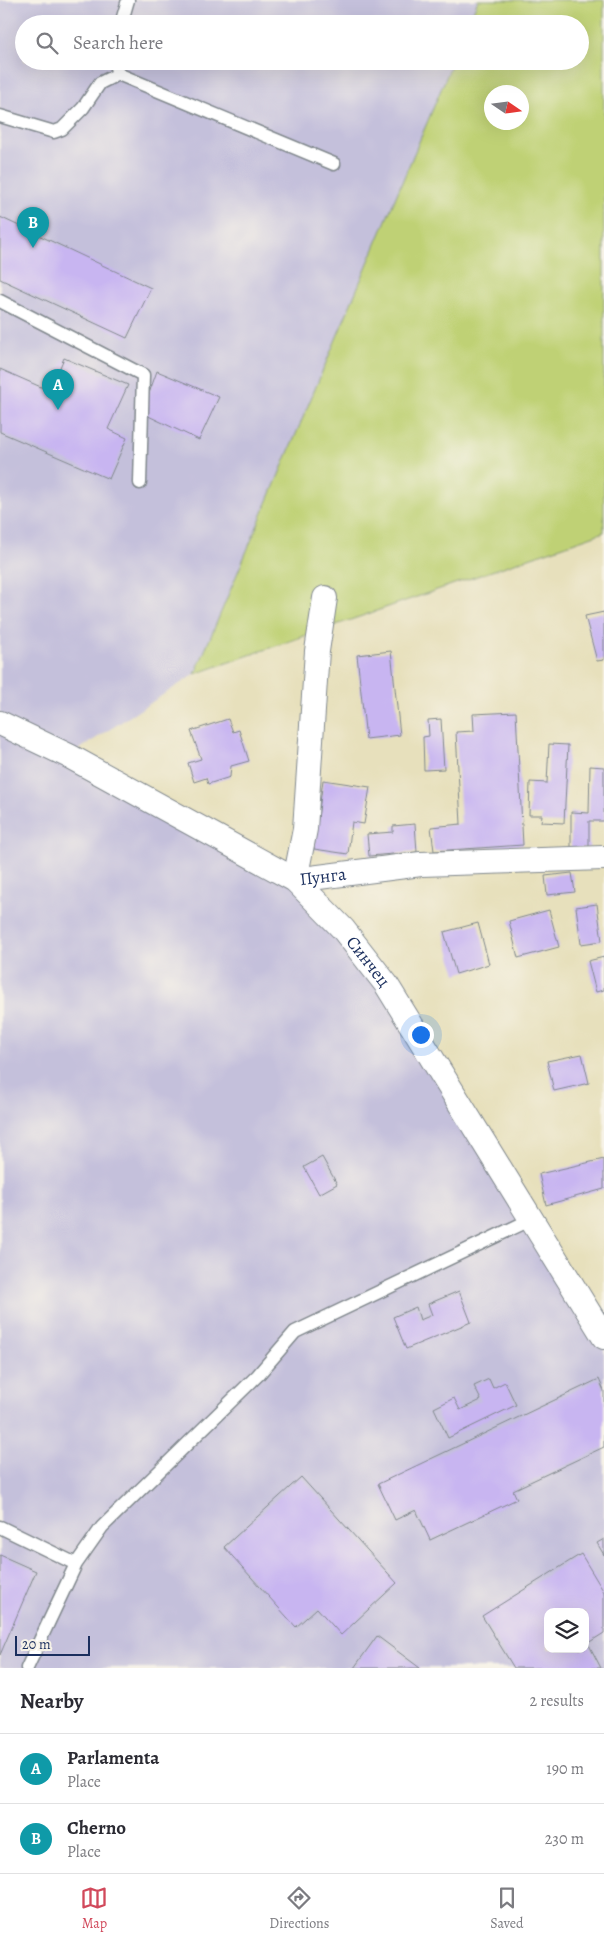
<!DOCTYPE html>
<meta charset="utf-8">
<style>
body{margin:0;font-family:Alegreya,serif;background:#f2f2f3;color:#2b2b33}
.controls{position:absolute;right:15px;bottom:15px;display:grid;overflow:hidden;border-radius:10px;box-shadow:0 5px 20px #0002}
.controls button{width:45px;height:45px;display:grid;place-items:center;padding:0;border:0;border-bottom:1px solid #e1e1e2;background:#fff;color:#2b2b33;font:25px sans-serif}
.compass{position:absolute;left:484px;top:85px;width:45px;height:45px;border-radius:50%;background:#fff;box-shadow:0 5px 20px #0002;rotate:103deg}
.scale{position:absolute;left:15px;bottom:12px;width:75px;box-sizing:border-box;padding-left:5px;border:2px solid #1b2f5e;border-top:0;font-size:14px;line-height:18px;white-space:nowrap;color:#1b2f5e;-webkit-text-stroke:4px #f7f3e8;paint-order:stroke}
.you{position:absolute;left:420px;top:1034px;width:18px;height:18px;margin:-12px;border:4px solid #fff;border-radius:50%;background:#1a73e8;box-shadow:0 0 0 8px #1a73e833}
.badge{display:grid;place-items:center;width:32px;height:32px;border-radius:50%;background:#d1495b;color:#fff;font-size:16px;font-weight:700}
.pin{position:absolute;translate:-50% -41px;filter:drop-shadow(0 1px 2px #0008)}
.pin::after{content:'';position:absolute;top:26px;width:18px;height:15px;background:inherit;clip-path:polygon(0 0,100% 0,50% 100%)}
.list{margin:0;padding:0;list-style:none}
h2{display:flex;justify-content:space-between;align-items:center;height:65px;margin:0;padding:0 20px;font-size:21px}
h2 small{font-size:16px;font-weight:400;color:#7c7c81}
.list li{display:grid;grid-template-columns:32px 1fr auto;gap:15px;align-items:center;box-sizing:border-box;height:70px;padding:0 20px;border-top:1px solid #e1e1e2}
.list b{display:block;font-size:19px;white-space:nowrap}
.list p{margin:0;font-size:16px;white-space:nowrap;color:#7c7c81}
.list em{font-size:16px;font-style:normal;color:#7c7c81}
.icon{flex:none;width:28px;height:28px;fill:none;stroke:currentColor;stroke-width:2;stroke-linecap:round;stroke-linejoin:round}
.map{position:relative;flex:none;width:604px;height:1668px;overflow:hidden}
.search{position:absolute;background:#fff;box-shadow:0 5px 20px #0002;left:15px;right:15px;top:15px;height:55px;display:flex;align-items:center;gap:12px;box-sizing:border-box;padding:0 18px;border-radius:28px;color:#7c7c81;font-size:19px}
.sheet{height:205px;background:#fff}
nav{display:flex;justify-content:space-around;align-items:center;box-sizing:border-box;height:70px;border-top:1px solid #e1e1e2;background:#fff;font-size:14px;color:#7c7c81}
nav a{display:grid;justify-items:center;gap:2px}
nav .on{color:#d1495b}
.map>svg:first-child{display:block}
</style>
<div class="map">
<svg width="604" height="1668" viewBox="0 0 604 1668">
<rect width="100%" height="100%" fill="#f7f3e8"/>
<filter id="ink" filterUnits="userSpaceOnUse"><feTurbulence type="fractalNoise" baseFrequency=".02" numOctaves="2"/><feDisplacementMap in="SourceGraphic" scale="10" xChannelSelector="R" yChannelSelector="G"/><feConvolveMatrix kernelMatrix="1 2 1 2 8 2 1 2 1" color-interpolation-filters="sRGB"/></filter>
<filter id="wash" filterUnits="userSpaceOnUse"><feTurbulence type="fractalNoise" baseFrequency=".0096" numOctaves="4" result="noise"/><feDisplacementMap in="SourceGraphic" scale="20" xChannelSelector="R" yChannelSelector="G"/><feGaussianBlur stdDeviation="1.12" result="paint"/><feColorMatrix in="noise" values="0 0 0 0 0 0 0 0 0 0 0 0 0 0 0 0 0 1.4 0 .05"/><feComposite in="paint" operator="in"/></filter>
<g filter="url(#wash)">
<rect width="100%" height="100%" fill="#e7e0bc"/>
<path fill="#c4c0db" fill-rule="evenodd" d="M 0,0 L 478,0 L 468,24 L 24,24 L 24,61 L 453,61 L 195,674 L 69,756 L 295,880 L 343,929 L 604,1337 L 604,1668 L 0,1668 ZM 548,1612 L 585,1612 L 585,1649 L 548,1649 Z"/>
<path fill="#bfd175" stroke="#6d806a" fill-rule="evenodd" d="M 478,0 L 604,0 L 604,532 L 195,674 L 453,61 L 580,61 L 580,24 L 468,24 ZM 492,92 L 522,92 L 522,122 L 492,122 Z"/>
<g id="blocks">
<path fill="#c8b5f1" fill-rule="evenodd" d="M 0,217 L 151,288 L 127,338 L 0,279 Z
M 64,358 L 128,385 L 108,429 L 127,438 L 109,479 L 0,432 L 0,369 L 50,391 Z
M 157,371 L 219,397 L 199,440 L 142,413 Z
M 604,612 L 604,660 L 597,661 L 585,616 Z
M 391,651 L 400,735 L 366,739 L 357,655 Z
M 516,712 L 523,845 L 434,851 L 431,827 L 461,824 L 456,732 L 474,731 L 473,714 Z
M 228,719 L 233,732 L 239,730 L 249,761 L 231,766 L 230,777 L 208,784 L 206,778 L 194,782 L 188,763 L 201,759 L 191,731 Z
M 441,719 L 444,769 L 424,770 L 423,737 L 429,736 L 428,720 Z
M 549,744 L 568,745 L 564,823 L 541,822 L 542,815 L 529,815 L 530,782 L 547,783 Z
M 590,766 L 604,767 L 604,821 L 589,821 L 589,848 L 571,848 L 571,812 L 589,813 Z
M 323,780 L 370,787 L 364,824 L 352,822 L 348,854 L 314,849 Z
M 415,824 L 417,852 L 369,856 L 367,834 L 393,832 L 393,826 Z
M 572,873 L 575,892 L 547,895 L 545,876 Z
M 597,904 L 602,941 L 581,944 L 576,907 Z
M 549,910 L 559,947 L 518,958 L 509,921 Z
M 478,923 L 489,964 L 456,974 L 444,932 Z
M 604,957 L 604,990 L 596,992 L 588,961 Z
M 582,1054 L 589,1083 L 554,1091 L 547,1061 Z
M 322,1157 L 337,1184 L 319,1194 L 304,1167 Z
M 604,1159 L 604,1189 L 546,1205 L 539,1174 Z
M 459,1291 L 471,1322 L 406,1349 L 393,1317 L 416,1307 L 420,1320 L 432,1315 L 428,1304 Z
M 489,1379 L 493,1388 L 505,1382 L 516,1405 L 448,1438 L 434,1408 L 454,1398 L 460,1410 L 481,1400 L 474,1386 Z
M 599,1379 L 604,1391 L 604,1447 L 513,1490 L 517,1499 L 430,1540 L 416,1510 L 395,1520 L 378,1484 Z
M 301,1477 L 397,1583 L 341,1635 L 317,1608 L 296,1627 L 224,1547 Z
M 604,1539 L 604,1555 L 597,1543 Z
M 581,1554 L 604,1592 L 604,1633 L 588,1643 L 601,1668 L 514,1668 L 482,1616 ZM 548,1612 L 585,1612 L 585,1649 L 548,1649 Z
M 0,1555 L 36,1571 L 0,1655 Z
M 377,1636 L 420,1668 L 354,1668 Z"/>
</g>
</g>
<g filter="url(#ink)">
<use href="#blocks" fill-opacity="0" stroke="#81888d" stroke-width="1"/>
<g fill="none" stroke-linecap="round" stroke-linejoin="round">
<g stroke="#81888d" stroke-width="15">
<path id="service" d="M 121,24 L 128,0
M 114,61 L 118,74
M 0,116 L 54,132 L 62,129 L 83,108 L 100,83 L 118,74 L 334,164
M 0,301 L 143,375 L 140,483
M 0,1527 L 76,1564
M 27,1668 L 76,1564 L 102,1527 L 258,1375 L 295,1332 L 532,1219"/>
</g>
<g stroke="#81888d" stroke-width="26">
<g id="minor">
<path id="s1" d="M 325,598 L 317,651 L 305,829 L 295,880 L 421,864 L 604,858"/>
<path id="s2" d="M 0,723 L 69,756 L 295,880 L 343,929 L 386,984 L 604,1337"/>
</g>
</g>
<use href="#service" stroke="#fff" stroke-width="12"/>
<use href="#minor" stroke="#fff" stroke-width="24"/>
</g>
</g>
<g text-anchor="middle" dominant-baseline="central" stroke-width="5" stroke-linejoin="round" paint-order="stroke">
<g font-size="18" fill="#1b2f5e" stroke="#f7f3e8">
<text stroke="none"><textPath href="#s1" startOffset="312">Пунга</textPath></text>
<text stroke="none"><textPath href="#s2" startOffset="444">Синчец</textPath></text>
</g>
</g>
</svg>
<div class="controls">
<button><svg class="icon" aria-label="layers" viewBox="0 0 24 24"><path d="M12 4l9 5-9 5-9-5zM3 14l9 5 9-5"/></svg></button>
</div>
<svg class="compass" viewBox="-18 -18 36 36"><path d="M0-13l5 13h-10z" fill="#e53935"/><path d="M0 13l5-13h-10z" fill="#7c7c81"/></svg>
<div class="scale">20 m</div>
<div class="you"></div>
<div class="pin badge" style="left:58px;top:410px;background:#0f9aa8">A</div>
<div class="pin badge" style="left:33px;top:248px;background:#0f9aa8">B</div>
<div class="search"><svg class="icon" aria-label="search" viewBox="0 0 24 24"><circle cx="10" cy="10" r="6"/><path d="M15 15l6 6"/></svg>Search here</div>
</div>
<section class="sheet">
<h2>Nearby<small>2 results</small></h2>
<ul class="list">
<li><span class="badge" style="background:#0f9aa8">A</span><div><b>Parlamenta</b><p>Place</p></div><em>190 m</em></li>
<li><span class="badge" style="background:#0f9aa8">B</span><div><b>Cherno</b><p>Place</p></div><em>230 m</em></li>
</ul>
</section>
<nav>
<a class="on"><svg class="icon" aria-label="map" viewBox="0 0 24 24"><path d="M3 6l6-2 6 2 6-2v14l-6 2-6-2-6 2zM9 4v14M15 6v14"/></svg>Map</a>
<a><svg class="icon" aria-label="directions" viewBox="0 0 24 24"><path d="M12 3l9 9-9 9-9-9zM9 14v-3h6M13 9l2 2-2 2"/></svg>Directions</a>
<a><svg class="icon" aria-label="saved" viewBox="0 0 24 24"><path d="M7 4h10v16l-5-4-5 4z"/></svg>Saved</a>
</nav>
